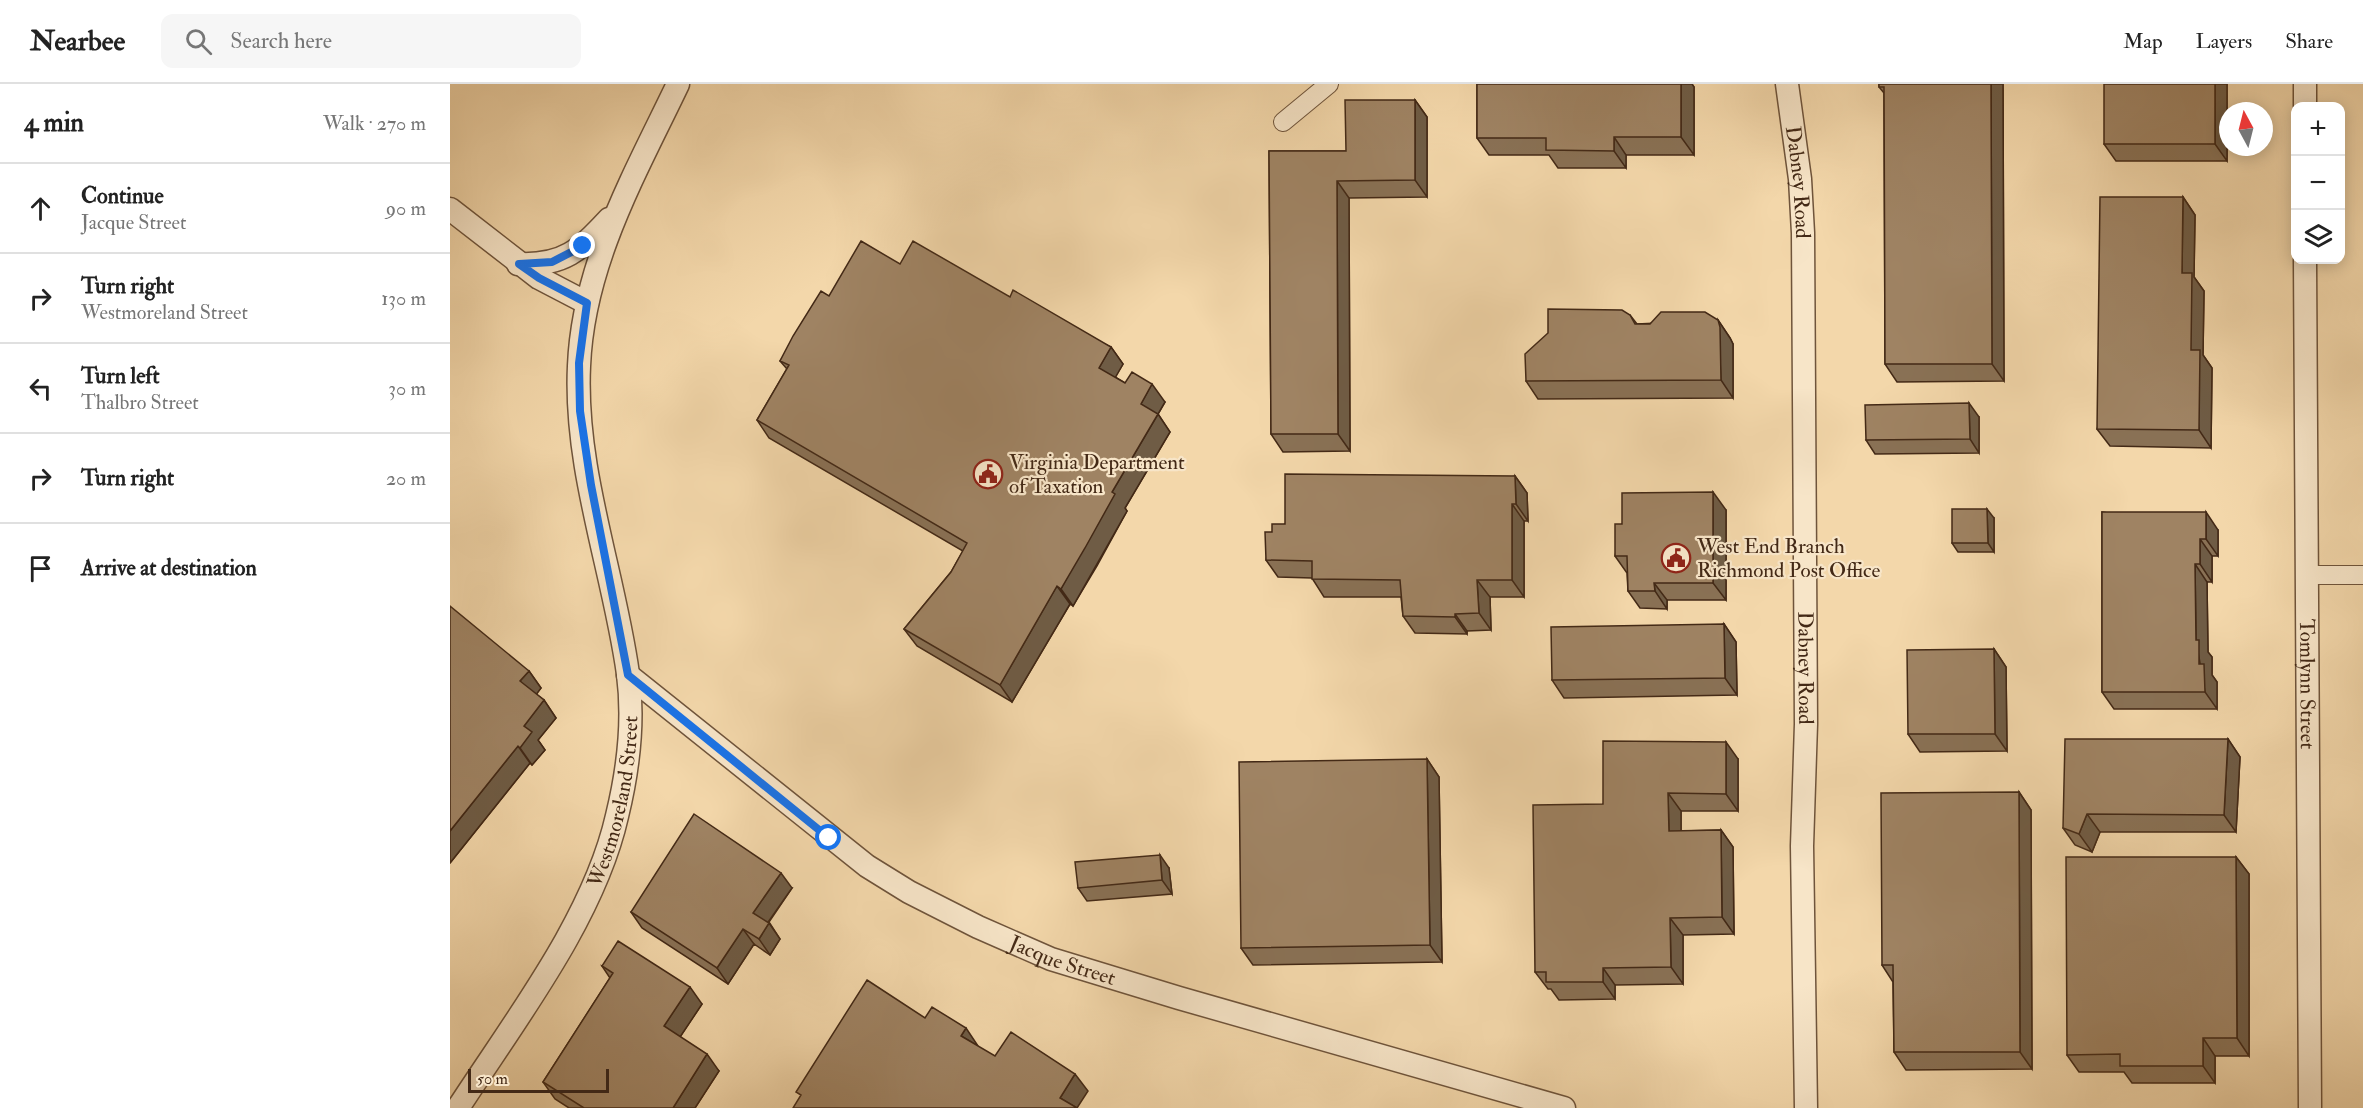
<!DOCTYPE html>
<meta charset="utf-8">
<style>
body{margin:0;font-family:"IM FELL Double Pica",serif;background:#f6f6f6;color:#222}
.controls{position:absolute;right:18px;top:18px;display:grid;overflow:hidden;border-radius:12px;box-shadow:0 3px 15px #0003}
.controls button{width:54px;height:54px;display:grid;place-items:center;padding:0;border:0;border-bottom:2px solid #e0e0e0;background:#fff;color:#222;font:30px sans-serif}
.compass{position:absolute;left:1769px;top:18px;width:54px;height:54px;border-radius:50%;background:#fff;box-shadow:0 3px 15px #0003;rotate:353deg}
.scale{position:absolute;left:18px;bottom:15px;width:141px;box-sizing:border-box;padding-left:6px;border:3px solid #432916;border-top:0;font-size:16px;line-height:21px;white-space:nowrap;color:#432916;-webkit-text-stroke:4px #f7e5c8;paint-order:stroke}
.stop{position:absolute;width:18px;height:18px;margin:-14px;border:4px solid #1a73e8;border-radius:50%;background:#fff}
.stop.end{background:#1a73e8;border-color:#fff;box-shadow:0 2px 6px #0008}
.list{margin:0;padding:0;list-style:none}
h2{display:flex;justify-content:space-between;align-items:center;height:78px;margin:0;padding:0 24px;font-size:26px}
h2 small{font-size:20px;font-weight:400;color:#767676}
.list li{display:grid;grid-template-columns:39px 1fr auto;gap:18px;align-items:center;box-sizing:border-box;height:90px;padding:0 24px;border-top:2px solid #e0e0e0}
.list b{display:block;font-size:22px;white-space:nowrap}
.list p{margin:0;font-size:20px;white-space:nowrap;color:#767676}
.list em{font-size:20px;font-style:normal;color:#767676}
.icon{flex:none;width:33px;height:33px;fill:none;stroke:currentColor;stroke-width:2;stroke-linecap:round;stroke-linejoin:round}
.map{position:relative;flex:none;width:1913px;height:1024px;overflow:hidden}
header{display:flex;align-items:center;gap:36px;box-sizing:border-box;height:84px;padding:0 30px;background:#fff;border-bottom:2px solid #e0e0e0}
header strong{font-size:28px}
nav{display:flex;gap:33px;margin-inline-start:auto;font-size:21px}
.search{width:420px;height:54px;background:#f6f6f6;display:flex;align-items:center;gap:15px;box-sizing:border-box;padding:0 21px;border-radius:12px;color:#767676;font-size:22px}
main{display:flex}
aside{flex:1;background:#fff}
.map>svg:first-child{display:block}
</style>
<header>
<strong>Nearbee</strong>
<div class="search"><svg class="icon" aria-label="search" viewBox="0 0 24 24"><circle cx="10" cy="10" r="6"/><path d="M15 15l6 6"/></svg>Search here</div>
<nav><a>Map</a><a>Layers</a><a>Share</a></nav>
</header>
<main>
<aside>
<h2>4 min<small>Walk · 270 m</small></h2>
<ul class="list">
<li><svg class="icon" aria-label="ahead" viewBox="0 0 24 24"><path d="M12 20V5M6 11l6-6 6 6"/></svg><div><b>Continue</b><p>Jacque Street</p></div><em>90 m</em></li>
<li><svg class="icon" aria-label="right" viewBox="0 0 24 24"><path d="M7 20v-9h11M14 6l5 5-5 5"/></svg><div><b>Turn right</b><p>Westmoreland Street</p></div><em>130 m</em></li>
<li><svg class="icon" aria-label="left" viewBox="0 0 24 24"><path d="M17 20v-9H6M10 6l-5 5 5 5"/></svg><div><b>Turn left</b><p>Thalbro Street</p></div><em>30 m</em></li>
<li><svg class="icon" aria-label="right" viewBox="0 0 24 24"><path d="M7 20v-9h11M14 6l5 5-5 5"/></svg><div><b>Turn right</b></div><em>20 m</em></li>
<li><svg class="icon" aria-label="arrive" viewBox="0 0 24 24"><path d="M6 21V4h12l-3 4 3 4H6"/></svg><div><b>Arrive at destination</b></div></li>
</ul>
</aside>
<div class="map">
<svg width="1913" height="1024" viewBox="0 0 1913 1024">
<rect width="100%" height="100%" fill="#f3d7aa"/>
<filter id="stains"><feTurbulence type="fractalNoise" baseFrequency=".00333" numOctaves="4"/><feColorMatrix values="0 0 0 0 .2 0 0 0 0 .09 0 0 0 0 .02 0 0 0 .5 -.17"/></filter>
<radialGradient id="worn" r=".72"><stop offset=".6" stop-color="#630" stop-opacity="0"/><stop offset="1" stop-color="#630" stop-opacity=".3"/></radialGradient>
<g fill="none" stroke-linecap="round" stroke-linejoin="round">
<g stroke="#6f543b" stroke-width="20">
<path id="minor" d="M 833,38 L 879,0
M 1856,491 L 1913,491"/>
</g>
<g stroke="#6f543b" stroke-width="25">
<g id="tertiary">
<path id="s1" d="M 1337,0 L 1350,95 L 1353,149 L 1356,640 L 1352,762 L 1356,1024"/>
<path d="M 1855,0 L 1855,22"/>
<path d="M 0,125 L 89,194 L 137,219"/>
<path id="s2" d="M 1855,176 L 1860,1024"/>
<path d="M 68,180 C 114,182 130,166 159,135"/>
<path id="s3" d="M 178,591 L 417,782 L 459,808 L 528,843 L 601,875 L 729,914 L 1114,1024"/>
<path id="s4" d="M 8,1024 C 65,936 144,834 167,732 C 178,687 184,636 178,590 C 164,488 124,386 129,282 C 133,180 185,90 228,0"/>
</g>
</g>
<use href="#minor" stroke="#f7e5c8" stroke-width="18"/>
<use href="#tertiary" stroke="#f7e5c8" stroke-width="22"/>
</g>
<path fill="#897155" stroke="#432916" stroke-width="1.5" d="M 1027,0 L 1242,0 L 1244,3 L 1244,71 L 1176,71 L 1176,84 L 1108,84 L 1099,71 L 1039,71 L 1027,54 Z
M 1429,0 L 1553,0 L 1554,297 L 1447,298 L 1435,280 L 1434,9 L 1429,3 Z
M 1777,0 L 1777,77 L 1666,77 L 1654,60 Z
M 965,16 L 977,33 L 977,113 L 899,114 L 900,367 L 833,368 L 821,350 L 819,67 L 896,67 Z
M 1733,113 L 1745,131 L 1744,193 L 1754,207 L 1753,271 L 1762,284 L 1761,364 L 1660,362 L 1647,345 Z
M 450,180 L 560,213 L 661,263 L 673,280 L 665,293 L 675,299 L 715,318 L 708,330 L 720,348 L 675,424 L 677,427 L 647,482 L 623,522 L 620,520 L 562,618 L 467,562 L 454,545 L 501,488 L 513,467 L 319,354 L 307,336 L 337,285 L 330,277 L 379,212 Z
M 1180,231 L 1187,240 L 1268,236 L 1280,254 L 1283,260 L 1283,314 L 1088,315 L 1076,297 Z
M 1529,333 L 1529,369 L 1425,370 L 1416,356 Z
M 1065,392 L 1077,409 L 1078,437 L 1074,437 L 1074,513 L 1040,513 L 1041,546 L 1017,547 L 1017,550 L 965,549 L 953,532 L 951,513 L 874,513 L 862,494 L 828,493 L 816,476 L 822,448 L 835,440 Z
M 1276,426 L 1276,516 L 1217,516 L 1217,525 L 1190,524 L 1178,507 L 1177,489 L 1165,472 L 1172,440 Z
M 1652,428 L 1768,446 L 1768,472 L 1762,472 L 1762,498 L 1757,498 L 1758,568 L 1762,573 L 1762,591 L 1767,598 L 1767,625 L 1664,625 L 1652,608 Z
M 1544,434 L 1544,468 L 1508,468 L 1502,459 Z
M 1274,540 L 1286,558 L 1287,611 L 1114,614 L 1102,596 Z
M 1544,565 L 1556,583 L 1557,667 L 1470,668 L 1458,650 Z
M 79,587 L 91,604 L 86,610 L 94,616 L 106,634 L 88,656 L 95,666 L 82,681 L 80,679 L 0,779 Z
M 1778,655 L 1790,673 L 1786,748 L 1650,748 L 1642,768 L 1625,761 L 1613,744 Z
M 977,675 L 989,693 L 992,878 L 803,881 L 791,864 Z
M 1288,675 L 1288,727 L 1231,727 L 1231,747 L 1271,746 L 1283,763 L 1284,850 L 1233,851 L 1233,900 L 1165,901 L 1165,915 L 1109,916 L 1101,905 L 1098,905 L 1085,888 L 1153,720 Z
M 1569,708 L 1581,726 L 1582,985 L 1456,986 L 1444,968 L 1443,898 L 1432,881 Z
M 1786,773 L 1799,790 L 1799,972 L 1765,972 L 1765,999 L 1682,999 L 1674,988 L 1629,988 L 1617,971 Z
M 719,784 L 722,810 L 637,817 L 628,804 Z
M 342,804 L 319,838 L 330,855 L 320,871 L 304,860 L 278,900 L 192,844 L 181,828 Z
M 152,882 L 252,920 L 230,953 L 269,987 L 245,1024 L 119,1024 L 105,1015 L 93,998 L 160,894 Z"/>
<path fill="#6f5c45" stroke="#432916" stroke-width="1.5" d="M 1231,0 L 1242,0 L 1244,3 L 1244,71 L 1231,53 Z
M 1541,0 L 1553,0 L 1554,297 L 1542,280 Z
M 1765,0 L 1777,0 L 1777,77 L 1765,60 Z
M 965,16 L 977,33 L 977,113 L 965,96 Z
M 1164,53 L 1176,71 L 1176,84 L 1164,67 Z
M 887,97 L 899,114 L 900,367 L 888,350 Z
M 1733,113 L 1745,131 L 1744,193 L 1754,207 L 1753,271 L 1762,284 L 1761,364 L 1749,346 L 1732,189 Z
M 1268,236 L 1280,254 L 1283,260 L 1283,314 L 1271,296 Z
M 661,263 L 673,280 L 661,301 L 649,284 Z
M 702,300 L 715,318 L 704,337 L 691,320 Z
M 1519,319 L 1529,333 L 1529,369 L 1520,355 Z
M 708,330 L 720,348 L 675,424 L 677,427 L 623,522 L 611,505 L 662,408 Z
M 1065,392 L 1077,409 L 1078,437 L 1066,420 Z
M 1263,408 L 1276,426 L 1276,516 L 1263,499 Z
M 1062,420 L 1074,437 L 1074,513 L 1062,496 Z
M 1537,425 L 1544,434 L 1544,468 L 1538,459 Z
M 1756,428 L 1768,446 L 1768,472 L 1756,455 Z
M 1750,455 L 1762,472 L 1762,498 L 1750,480 Z
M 1745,480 L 1757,498 L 1758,568 L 1762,573 L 1762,591 L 1767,598 L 1767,625 L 1755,608 L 1746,556 Z
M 1027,496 L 1040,513 L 1041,546 L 1029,529 Z
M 1204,499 L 1217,516 L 1217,525 L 1205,507 Z
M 607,502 L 620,520 L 562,618 L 550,601 Z
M 1005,530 L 1017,547 L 1017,550 L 1005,533 Z
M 1274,540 L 1286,558 L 1287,611 L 1275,594 Z
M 1544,565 L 1556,583 L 1557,667 L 1545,650 Z
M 79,587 L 91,604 L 83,615 L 70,597 Z
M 94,616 L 106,634 L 88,656 L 95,666 L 82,681 L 70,664 L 74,642 Z
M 1778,655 L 1790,673 L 1786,748 L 1774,731 Z
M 1276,658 L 1288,675 L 1288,727 L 1276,710 Z
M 68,662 L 80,679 L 0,779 L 0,747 Z
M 977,675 L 989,693 L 992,878 L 980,861 Z
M 1569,708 L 1581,726 L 1582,985 L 1570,968 Z
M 1218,709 L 1231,727 L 1231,764 L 1219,747 Z
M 1637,730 L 1650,748 L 1642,768 L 1629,750 Z
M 1271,746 L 1283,763 L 1284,850 L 1272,833 Z
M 710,771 L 719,784 L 722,810 L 712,796 Z
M 1786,773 L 1799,790 L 1799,972 L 1787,954 Z
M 331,789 L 342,804 L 314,844 L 303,829 Z
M 1220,834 L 1233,851 L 1233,900 L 1221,883 Z
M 319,839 L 330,855 L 320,871 L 309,855 Z
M 293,845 L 304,860 L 278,900 L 267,884 Z
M 1153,884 L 1165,901 L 1165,915 L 1153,898 Z
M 240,903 L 252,920 L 226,959 L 214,942 Z
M 516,944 L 528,962 L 511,952 Z
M 1753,954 L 1765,972 L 1765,999 L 1753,982 Z
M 257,970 L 269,987 L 245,1024 L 223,1024 Z
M 625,990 L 638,1007 L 627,1024 L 610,1014 Z"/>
<path fill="#9f8363" stroke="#432916" stroke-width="1.5" d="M 1027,0 L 1231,0 L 1231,53 L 1164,53 L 1164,67 L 1096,66 L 1096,54 L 1027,54 Z
M 1429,0 L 1541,0 L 1542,280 L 1435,280 L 1434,3 L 1429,3 Z
M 1654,0 L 1765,0 L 1765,60 L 1654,60 Z
M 895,16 L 965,16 L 965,96 L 887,97 L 888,350 L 821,350 L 819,67 L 896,67 Z
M 1650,113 L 1733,113 L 1732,189 L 1742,189 L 1741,266 L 1750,266 L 1749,346 L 1647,345 Z
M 411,157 L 450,180 L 463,157 L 560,213 L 563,206 L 661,263 L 649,284 L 675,299 L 682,288 L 702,300 L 691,320 L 708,330 L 662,408 L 665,410 L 635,464 L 611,505 L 607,502 L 550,601 L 454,545 L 501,488 L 517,459 L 307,336 L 339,281 L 330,277 L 343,252 L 371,207 L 379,212 Z
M 1098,225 L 1172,226 L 1180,231 L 1185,240 L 1200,240 L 1211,228 L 1255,228 L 1268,236 L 1270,243 L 1271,296 L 1076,297 L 1075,270 L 1098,249 Z
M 1519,319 L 1520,355 L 1416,356 L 1415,321 Z
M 835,390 L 1065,392 L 1066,420 L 1062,420 L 1062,496 L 1027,496 L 1029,529 L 1005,530 L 1005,533 L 953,532 L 950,496 L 862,495 L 862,477 L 816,476 L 815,448 L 822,448 L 822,440 L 835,440 Z
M 1263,408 L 1263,499 L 1204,499 L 1205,507 L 1178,507 L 1177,472 L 1165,472 L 1165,440 L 1172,440 L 1172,409 Z
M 1502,425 L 1537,425 L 1538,459 L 1502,459 Z
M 1652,428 L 1756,428 L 1756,455 L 1750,455 L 1750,480 L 1745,480 L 1746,556 L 1749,556 L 1749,580 L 1754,580 L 1755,608 L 1652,608 Z
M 0,522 L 79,587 L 70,597 L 94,616 L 74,642 L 82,648 L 70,664 L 68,662 L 0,747 Z
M 1274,540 L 1275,594 L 1102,596 L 1101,543 Z
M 1544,565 L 1545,650 L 1458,650 L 1457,566 Z
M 1615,655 L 1778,655 L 1774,731 L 1637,730 L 1629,750 L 1613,744 Z
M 1153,657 L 1276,658 L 1276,710 L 1218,709 L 1219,747 L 1271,746 L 1272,833 L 1220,834 L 1221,883 L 1153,884 L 1153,898 L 1096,898 L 1096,888 L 1085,888 L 1083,721 L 1153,720 Z
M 977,675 L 980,861 L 791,864 L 789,678 Z
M 1569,708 L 1570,968 L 1444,968 L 1443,881 L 1432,881 L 1431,709 Z
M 244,730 L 331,789 L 303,829 L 319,839 L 309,855 L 293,845 L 267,884 L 181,828 Z
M 710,771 L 712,796 L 628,804 L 625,778 Z
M 1616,773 L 1786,773 L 1787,954 L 1753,954 L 1753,982 L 1670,982 L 1670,970 L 1617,971 Z
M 168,857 L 240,903 L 214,942 L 257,970 L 223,1024 L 134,1024 L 93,998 L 163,889 L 152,882 Z
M 417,896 L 475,934 L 482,923 L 516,944 L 511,952 L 545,972 L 561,948 L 625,990 L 610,1014 L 627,1024 L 343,1024 L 351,1011 L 346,1008 Z"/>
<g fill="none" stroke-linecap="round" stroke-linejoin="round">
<path stroke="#1a73e8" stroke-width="8" d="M 133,162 L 102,178 L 69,180 L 89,194 L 137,219 L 129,279 L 130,327 L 141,401 L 178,591 L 379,754"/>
</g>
<defs>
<g id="civic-ring" transform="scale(1.5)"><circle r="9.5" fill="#f7e5c8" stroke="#8f2418" stroke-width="1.5"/><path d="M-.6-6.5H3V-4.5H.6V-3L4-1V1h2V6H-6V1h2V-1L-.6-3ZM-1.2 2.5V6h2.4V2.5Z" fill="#8f2418"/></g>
</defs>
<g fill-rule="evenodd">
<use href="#civic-ring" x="538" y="390"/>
<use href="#civic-ring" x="1226" y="474"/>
</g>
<g text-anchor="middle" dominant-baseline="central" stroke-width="4.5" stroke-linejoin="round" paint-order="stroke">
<g font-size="21" fill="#432916" stroke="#f7e5c8">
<text stroke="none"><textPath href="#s1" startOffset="99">Dabney Road</textPath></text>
<text stroke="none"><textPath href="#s1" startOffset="585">Dabney Road</textPath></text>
<text stroke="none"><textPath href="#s2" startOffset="424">Tomlynn Street</textPath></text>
<text stroke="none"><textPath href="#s4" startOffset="348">Westmoreland Street</textPath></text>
<text stroke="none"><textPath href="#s3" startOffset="524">Jacque Street</textPath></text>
</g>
<g font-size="21" fill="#432916" stroke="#f7e5c8" text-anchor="start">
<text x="559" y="378">Virginia Department<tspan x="559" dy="24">of Taxation</tspan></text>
<text x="1247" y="462">West End Branch<tspan x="1247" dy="24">Richmond Post Office</tspan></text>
</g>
</g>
<rect width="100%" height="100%" filter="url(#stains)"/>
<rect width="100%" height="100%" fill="url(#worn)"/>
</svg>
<div class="controls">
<button>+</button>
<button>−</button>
<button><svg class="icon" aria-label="layers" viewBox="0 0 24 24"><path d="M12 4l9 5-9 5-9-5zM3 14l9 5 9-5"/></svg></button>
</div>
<svg class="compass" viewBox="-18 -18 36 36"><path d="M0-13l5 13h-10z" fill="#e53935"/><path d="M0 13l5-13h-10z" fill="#767676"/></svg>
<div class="scale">50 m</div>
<div class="stop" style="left:379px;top:754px"></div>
<div class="stop end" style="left:133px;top:162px"></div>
</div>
</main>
